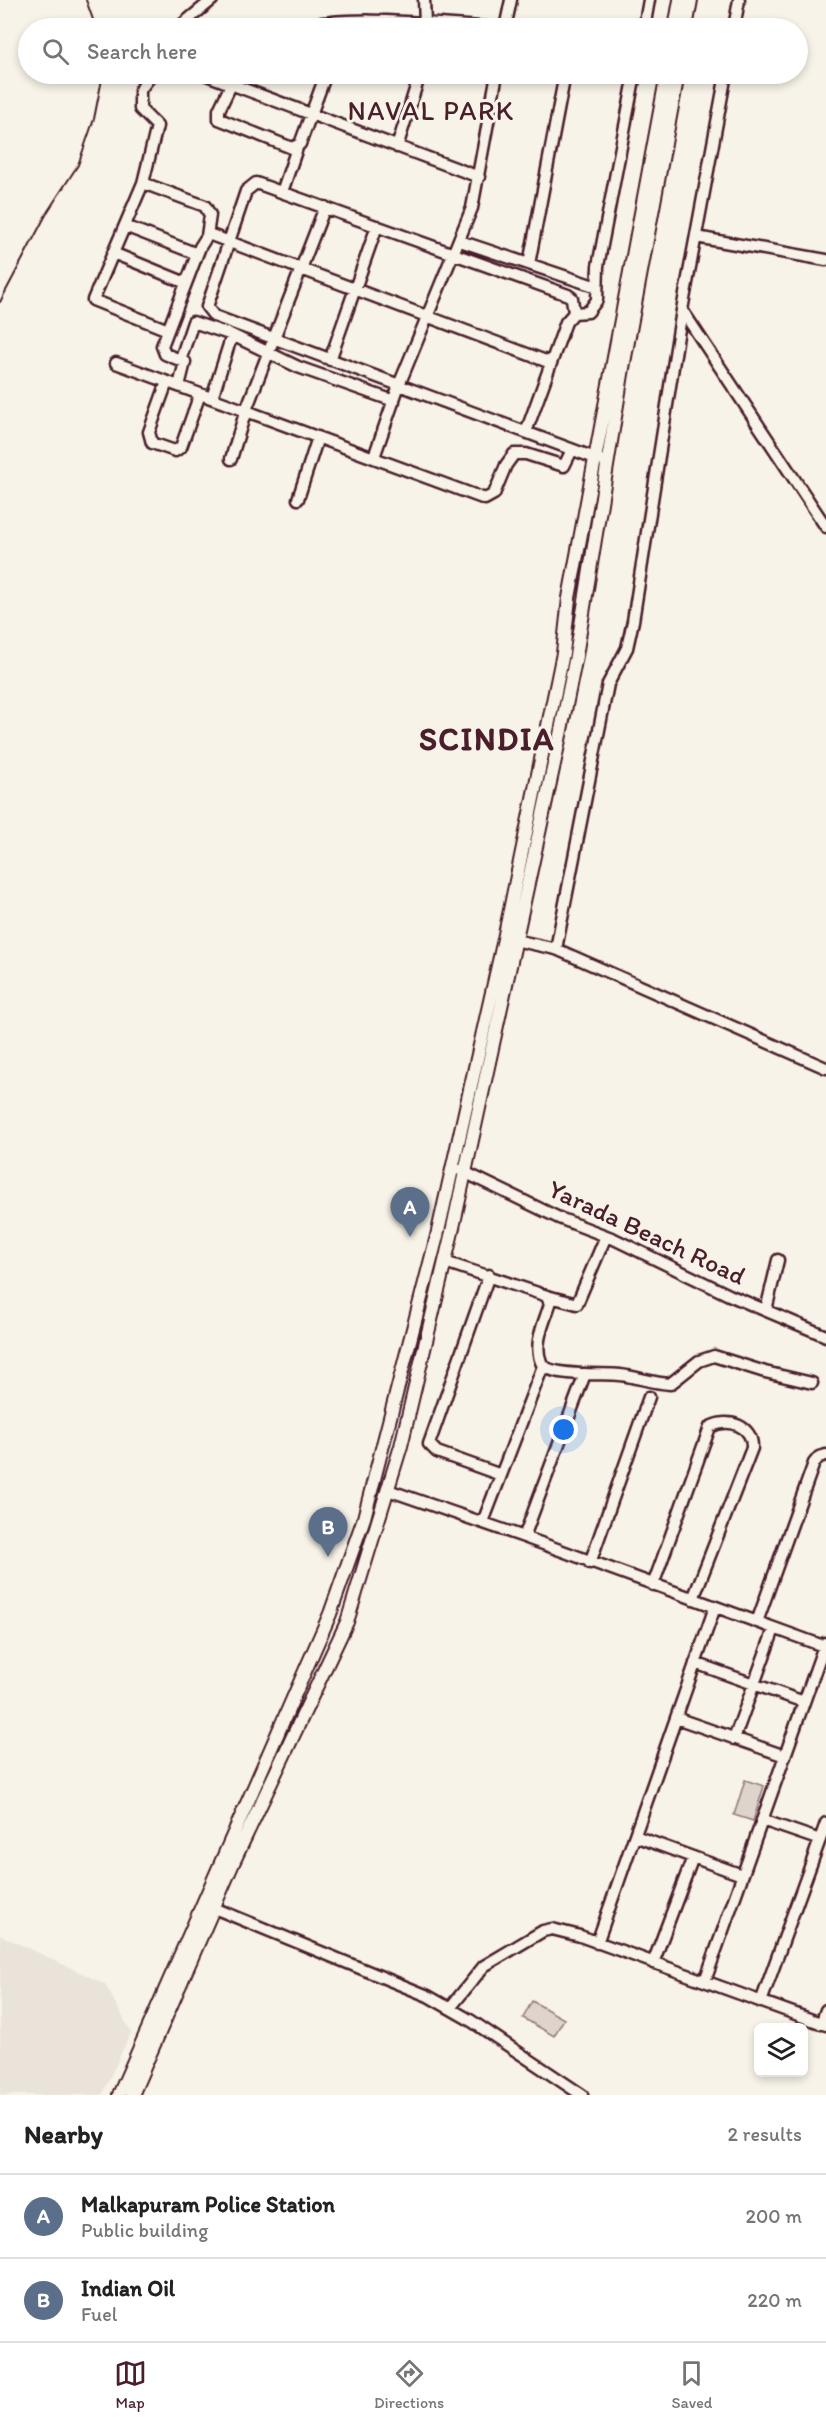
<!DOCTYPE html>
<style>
body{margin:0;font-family:Itim,sans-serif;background:#f6f6f6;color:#222}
.controls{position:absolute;right:18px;bottom:18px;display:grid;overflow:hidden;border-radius:9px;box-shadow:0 3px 9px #0003}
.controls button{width:54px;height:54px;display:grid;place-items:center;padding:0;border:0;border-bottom:2px solid #e0e0e0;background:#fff;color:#222;font:30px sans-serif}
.you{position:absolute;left:564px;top:1430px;width:21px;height:21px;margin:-15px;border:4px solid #fff;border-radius:50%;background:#1a73e8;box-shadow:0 0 0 9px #1a73e833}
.badge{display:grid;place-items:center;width:39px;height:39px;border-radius:50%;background:#4a1f2b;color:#fff;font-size:20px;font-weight:700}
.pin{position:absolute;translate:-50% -50px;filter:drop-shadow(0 2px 3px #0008)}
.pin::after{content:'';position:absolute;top:32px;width:21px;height:18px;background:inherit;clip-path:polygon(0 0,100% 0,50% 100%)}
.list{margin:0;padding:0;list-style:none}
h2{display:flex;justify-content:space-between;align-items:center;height:78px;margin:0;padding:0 24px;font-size:26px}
h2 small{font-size:20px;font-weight:400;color:#767676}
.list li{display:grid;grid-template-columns:39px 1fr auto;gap:18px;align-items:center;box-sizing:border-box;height:84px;padding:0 24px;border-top:2px solid #e0e0e0}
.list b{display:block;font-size:22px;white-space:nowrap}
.list p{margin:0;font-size:20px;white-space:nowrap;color:#767676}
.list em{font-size:20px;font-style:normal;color:#767676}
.icon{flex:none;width:33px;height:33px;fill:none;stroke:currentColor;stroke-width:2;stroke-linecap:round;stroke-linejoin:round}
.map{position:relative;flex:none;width:826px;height:2095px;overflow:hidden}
.search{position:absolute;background:#fff;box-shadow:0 3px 9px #0003;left:18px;right:18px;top:18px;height:66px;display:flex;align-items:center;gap:15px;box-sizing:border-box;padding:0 21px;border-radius:33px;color:#767676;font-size:22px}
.sheet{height:246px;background:#fff}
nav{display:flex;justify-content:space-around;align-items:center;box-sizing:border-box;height:84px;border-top:2px solid #e0e0e0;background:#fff;font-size:16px;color:#767676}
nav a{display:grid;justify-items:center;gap:3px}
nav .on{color:#4a1f2b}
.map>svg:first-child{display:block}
</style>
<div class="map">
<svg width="826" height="2095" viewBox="0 0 826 2095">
<rect width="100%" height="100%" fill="#f7f3e8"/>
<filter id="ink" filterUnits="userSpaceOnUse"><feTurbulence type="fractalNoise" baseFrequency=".0167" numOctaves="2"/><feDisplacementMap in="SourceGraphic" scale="12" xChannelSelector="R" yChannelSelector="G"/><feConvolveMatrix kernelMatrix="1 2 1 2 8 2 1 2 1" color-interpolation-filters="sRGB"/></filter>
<g filter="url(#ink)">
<path fill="#eae3da" d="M 0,1935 L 105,1984 L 131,2032 L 102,2095 L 0,2095 Z"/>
<path fill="#ded4cc" stroke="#947a7c" stroke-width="1.5" d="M 745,1780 L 764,1786 L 753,1821 L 734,1815 Z
M 532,2001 L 564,2019 L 554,2036 L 523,2018 Z"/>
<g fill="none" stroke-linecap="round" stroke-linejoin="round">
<g stroke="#4a1f2b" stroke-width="15">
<path id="minor" d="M 424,0 L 425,23
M 178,28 L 212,0
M 295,28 C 354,13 436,25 498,28
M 505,28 L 511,0
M 644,28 L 649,0
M 734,28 L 739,0
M 204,74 L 479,177
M 236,74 L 219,110 L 219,119 L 292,148 L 300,144 L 326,74
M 397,147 L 420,74
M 143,183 L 157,126 L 140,109 L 140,90 L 152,74
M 282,192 L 297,148
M 125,226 L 197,254
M 696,237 L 826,260
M 460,241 L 597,287
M 113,253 L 186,283
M 529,264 L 565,74
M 682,310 L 826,527
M 574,313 L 572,298 L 568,295 L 256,183 L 246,191 L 207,307 L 214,316 L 603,461
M 168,330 L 93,300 L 143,183 L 205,206 L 210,215 L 207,236
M 181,358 L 193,322 L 232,335 L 298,367 L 394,401
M 330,360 L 377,226
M 116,363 L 485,499 L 494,494 L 506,465 L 514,454 L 526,454 L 564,466 L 572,450
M 167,382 L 149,432 L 152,443 L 175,451 L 181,447 L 200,394
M 179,386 L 185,362 L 165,354 L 162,346 L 200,247 L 207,236 L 211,235 L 551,363
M 212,398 L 232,335
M 526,432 L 566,322 L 574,313 L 588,312 L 597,300 L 598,266 L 635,74
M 374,457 L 399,385 L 472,208 L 497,74
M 231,459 L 246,410 L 325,207
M 298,499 L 318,437
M 510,939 L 556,949 L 826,1068
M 556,949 L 608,684 L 627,648 L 633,621 L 682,310 L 726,74
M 460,1170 L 559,1218 L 614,1239 L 729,1295 L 826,1336
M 445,1262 L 547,1296 L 550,1304 C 545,1321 533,1343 541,1362 C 547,1378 604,1373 620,1375 C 637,1377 653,1383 670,1384 L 699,1361 L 714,1356 L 765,1372 L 812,1383
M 489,1275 L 429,1444 L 437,1452 L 501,1475
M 547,1296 L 577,1304 L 606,1236
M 766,1310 L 778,1260
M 585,1374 L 524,1537 L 826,1647
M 388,1490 L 524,1537
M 483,1522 L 543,1366
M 590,1563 L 649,1397
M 653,1585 L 710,1427 C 729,1417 753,1426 752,1448 L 693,1599
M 757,1622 L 814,1463 L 819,1457 L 826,1455
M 695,1663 L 804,1702
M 676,1718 L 785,1756
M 734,1739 L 774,1629
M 762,1820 L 820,1840
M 635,1836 L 742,1875
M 214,1908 L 428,1996 L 470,2020 L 582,2095
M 597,1943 L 715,1607
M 653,1963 L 693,1857
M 705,1981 L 825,1643
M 761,2002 L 826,1823
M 450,2008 L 484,1966 L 543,1931 L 552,1929 L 580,1936 L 826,2025
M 821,2024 L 826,2010"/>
</g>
<g stroke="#4a1f2b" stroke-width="16">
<path id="major" d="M 675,28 L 680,0
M 686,28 L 691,0
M 119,2095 L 330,1614 L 364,1518 L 437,1236 L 504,939 L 563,653 L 569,598 L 667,74
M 132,2095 L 233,1863 L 347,1622 L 401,1446 L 452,1232 L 556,755 L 576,656 L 623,368 L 678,74"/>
</g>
<use href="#minor" stroke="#f7f3e8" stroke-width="10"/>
<use href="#major" stroke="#f7f3e8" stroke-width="12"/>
<path stroke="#4a1f2b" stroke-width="2" d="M 86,0 L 96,28
M 0,302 L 48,211 L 78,165 L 94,119 L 103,74"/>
</g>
</g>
<g text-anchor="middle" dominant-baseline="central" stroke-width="6" stroke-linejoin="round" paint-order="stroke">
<g font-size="26" fill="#4a1f2b" stroke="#f7f3e8">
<text transform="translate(647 1232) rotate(25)">Yarada Beach Road</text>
</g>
<g font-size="27" letter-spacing="1.5" fill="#4a1f2b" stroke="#f7f3e8">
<text x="431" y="110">NAVAL PARK</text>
</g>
<g font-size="32" font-weight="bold" letter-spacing="1.5" fill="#4a1f2b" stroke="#f7f3e8">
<text x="487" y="739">SCINDIA</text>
</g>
</g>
</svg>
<div class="controls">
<button><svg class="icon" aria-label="layers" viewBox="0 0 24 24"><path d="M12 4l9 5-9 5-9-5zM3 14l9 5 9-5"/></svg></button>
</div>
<div class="you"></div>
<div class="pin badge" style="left:410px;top:1237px;background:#5c6f8a">A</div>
<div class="pin badge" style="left:328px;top:1557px;background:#5c6f8a">B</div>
<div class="search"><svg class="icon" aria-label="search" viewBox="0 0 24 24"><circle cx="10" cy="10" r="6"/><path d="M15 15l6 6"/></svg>Search here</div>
</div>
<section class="sheet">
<h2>Nearby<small>2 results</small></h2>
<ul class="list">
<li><span class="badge" style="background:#5c6f8a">A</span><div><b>Malkapuram Police Station</b><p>Public building</p></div><em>200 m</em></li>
<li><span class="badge" style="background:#5c6f8a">B</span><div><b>Indian Oil</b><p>Fuel</p></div><em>220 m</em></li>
</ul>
</section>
<nav>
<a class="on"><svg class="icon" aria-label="map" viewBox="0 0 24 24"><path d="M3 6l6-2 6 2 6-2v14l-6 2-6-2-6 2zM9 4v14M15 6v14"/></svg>Map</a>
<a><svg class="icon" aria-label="directions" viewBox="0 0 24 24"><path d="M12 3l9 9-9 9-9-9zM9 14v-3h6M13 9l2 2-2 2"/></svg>Directions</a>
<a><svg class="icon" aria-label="saved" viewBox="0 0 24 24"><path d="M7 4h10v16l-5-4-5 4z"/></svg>Saved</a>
</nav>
